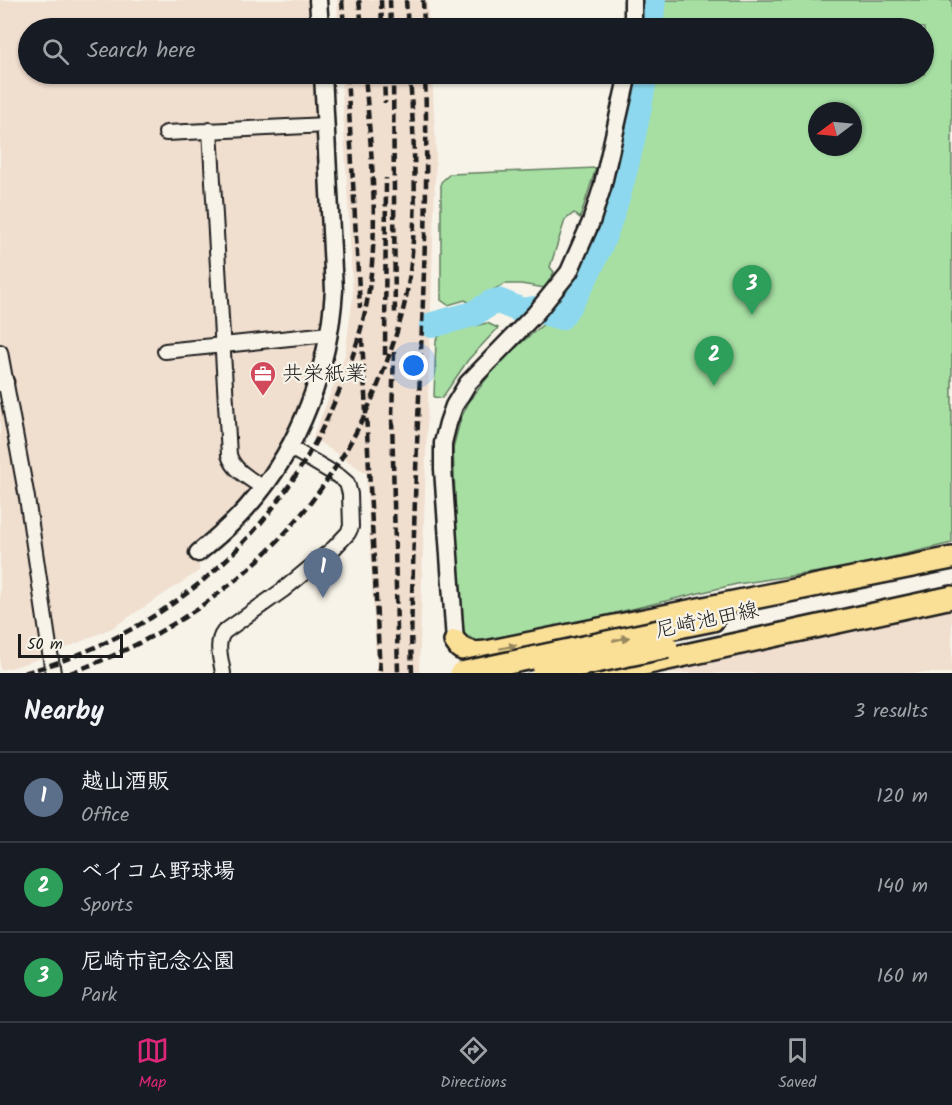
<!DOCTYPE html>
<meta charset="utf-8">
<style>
body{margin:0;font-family:Kalam,"Klee One",sans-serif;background:#20242c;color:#f1f3f6}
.compass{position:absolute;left:808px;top:102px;width:54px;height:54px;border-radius:50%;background:#171b24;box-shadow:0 2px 4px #0004;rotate:254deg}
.scale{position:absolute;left:18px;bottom:15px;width:105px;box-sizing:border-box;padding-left:6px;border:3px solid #1c1c1c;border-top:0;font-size:16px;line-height:21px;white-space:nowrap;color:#1c1c1c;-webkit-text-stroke:4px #f7f3e8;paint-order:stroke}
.you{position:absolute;left:414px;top:366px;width:21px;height:21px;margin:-15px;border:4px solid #fff;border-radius:50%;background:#1a73e8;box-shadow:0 0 0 9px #1a73e833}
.badge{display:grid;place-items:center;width:39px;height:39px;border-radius:50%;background:#db2777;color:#fff;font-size:20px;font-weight:700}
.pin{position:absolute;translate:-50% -50px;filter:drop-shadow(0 2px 3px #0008)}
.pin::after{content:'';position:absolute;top:32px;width:21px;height:18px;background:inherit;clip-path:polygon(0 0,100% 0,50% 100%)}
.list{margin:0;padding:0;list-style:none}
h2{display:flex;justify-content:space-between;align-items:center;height:78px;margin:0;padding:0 24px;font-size:26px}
h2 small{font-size:20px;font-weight:400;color:#9ea1a6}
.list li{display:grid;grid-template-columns:39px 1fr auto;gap:18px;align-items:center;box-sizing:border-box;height:90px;padding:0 24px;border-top:2px solid #363941}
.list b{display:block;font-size:22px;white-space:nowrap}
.list p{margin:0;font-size:20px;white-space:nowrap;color:#9ea1a6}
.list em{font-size:20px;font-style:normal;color:#9ea1a6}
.icon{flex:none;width:33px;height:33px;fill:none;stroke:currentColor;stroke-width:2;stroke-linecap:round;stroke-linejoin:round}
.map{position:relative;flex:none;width:952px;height:673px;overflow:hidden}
.search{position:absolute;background:#171b24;box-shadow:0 2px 4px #0004;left:18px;right:18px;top:18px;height:66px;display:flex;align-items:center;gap:15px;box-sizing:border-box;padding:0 21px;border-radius:33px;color:#9ea1a6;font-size:22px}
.sheet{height:348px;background:#171b24}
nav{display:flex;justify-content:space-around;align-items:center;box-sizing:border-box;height:84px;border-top:2px solid #363941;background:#171b24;font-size:16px;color:#9ea1a6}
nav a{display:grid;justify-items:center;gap:3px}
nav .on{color:#db2777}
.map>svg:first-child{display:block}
</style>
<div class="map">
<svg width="952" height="673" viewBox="0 0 952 673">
<rect width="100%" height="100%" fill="#f7f3e8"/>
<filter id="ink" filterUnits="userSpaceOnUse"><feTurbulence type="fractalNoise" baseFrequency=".0167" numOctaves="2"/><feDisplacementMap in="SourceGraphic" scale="12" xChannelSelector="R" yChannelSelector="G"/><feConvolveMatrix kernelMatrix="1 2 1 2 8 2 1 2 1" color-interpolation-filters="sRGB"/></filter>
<g filter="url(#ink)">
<path fill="#f0decf" d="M 0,0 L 318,0 L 320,28 L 28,28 L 28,74 L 323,74 L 332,314 L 289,447 L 199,553 L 199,571 L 112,628 L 50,655 L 14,667 L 0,670 Z
M 337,0 L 427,0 L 429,28 L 338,28 Z
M 341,74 L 432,74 L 436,152 L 419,673 L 377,673 L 366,473 L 313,438 L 345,355 L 353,296 Z
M 952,610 L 952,673 L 657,673 Z"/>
<path fill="#a7dfa3" stroke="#627e60" stroke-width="1.5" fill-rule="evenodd" d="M 650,0 L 952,0 L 952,543 L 846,568 L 737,584 L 510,638 L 479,642 L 461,633 L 453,448 L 461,418 L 470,400 L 501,360 L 546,322 L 560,308 L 574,285 L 608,209 L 617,173 L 628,143 L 641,74 L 924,74 L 924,28 L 647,28 ZM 817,111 L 853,111 L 853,147 L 817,147 Z
M 596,168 L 580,218 L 574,213 L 565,220 L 550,267 L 554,272 L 545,288 L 521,284 L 505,284 L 478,297 L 477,301 L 471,303 L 465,300 L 448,305 L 441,300 L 441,182 L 450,174 Z
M 487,323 L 498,328 L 468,360 L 442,398 L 434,397 L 436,340 L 441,334 Z"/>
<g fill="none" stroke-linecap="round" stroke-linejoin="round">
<path stroke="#8dd8ee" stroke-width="26" d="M 650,28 L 653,0
M 432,325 L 473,314 L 491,303 L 498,301 L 523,311 L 534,309 L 561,317 C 610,249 631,155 645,74"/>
<g stroke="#1c1c1c" stroke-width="18">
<path id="minor" d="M 210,130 L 229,455 C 234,471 250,479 264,488
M 166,133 L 326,125
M 165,351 L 329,334
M 0,352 L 27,498 L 53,673
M 223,673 C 221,659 215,643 224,632 L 283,590 L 334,548 L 348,533 L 351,527 L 350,494 L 347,483 L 340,477 L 289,447"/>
</g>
<g stroke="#1c1c1c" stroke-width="21">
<path id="tertiary" d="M 318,0 L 320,28
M 633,28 L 633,0
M 0,383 L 5,382
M 198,553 C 216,538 234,523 249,505 C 301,446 329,368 334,290 L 323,74
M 455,641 L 443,469 L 443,443 L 448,423 L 454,406 L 468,383 L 535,314 L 569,272 L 591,222 L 602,188 L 628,74"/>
</g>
<g stroke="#1c1c1c" stroke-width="26">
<path id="primary" d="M 664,630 L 713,620
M 455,641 L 460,648 L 474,653 L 486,652 L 952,558
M 603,673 L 952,597"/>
</g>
<use href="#minor" stroke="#f7f3e8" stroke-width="14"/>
<use href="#tertiary" stroke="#f7f3e8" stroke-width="16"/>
<use href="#primary" stroke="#fadf96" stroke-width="21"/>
<path stroke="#1c1c1c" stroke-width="4.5" stroke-dasharray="9 4.5" stroke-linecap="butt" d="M 342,0 L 344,28
M 359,0 L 362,28
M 381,0 L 382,28
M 390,0 L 391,28
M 406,0 L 408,28
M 423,0 L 424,28
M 347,74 L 360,308
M 384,74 L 385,103
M 393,74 L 395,316
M 362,338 L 380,673
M 394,352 L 392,416 L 398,673
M 385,355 L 386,178
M 24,673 C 166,633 276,539 334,403 C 351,365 365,324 370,282 C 379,213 370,142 365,74
M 70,673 C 219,619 332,515 386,364 C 395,339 404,312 408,286 C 419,215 414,145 410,74
M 412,673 C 410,626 413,579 414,532 C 418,380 430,226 425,74"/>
<g stroke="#1c1c1c" stroke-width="26" stroke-linecap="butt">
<path id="primary-bridge" d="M 461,673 L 664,630
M 543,673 L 667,647"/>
</g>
<use href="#primary-bridge" stroke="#fadf96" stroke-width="21"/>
</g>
<defs><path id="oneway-solid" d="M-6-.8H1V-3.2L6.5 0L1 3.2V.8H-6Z" transform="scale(1.5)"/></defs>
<g fill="#96875f">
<use href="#oneway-solid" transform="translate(621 639) rotate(-12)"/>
<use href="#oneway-solid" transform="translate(508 647) rotate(-12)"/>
</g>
</g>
<defs>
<g id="office-pin" transform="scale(1.35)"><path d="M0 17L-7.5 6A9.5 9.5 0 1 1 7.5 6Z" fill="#d1495b" stroke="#f7f3e8"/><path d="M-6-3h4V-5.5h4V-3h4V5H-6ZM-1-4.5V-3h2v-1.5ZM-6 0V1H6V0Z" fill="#fff"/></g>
</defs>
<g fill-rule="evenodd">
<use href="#office-pin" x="263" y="374"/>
</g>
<g text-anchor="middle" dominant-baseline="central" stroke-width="4.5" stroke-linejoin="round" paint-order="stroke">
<g font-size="21" fill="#1c1c1c" stroke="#f7f3e8" text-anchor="start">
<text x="282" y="374">共栄紙業</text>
</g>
<g font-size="21" fill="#1c1c1c" stroke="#f7f3e8">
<text transform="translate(707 621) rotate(-12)">尼崎池田線</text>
</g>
</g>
</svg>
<svg class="compass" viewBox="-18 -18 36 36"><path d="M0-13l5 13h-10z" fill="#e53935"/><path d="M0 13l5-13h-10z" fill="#9ea1a6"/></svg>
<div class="scale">50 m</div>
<div class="you"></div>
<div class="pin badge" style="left:323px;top:598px;background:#5c6f8a">1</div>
<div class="pin badge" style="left:714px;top:386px;background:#2e9e5b">2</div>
<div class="pin badge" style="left:752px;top:315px;background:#2e9e5b">3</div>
<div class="search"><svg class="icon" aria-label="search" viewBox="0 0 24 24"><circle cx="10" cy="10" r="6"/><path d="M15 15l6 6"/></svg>Search here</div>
</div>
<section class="sheet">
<h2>Nearby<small>3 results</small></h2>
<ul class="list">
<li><span class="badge" style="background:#5c6f8a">1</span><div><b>越山酒販</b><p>Office</p></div><em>120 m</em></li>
<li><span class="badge" style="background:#2e9e5b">2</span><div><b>ベイコム野球場</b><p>Sports</p></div><em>140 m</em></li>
<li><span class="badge" style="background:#2e9e5b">3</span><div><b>尼崎市記念公園</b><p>Park</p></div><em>160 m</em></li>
</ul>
</section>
<nav>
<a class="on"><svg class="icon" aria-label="map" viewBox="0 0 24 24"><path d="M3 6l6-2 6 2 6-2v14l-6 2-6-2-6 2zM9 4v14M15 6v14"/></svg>Map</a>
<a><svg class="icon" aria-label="directions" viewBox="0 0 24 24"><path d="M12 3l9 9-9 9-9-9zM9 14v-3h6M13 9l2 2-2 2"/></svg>Directions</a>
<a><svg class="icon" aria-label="saved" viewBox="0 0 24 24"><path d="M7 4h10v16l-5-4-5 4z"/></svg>Saved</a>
</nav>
